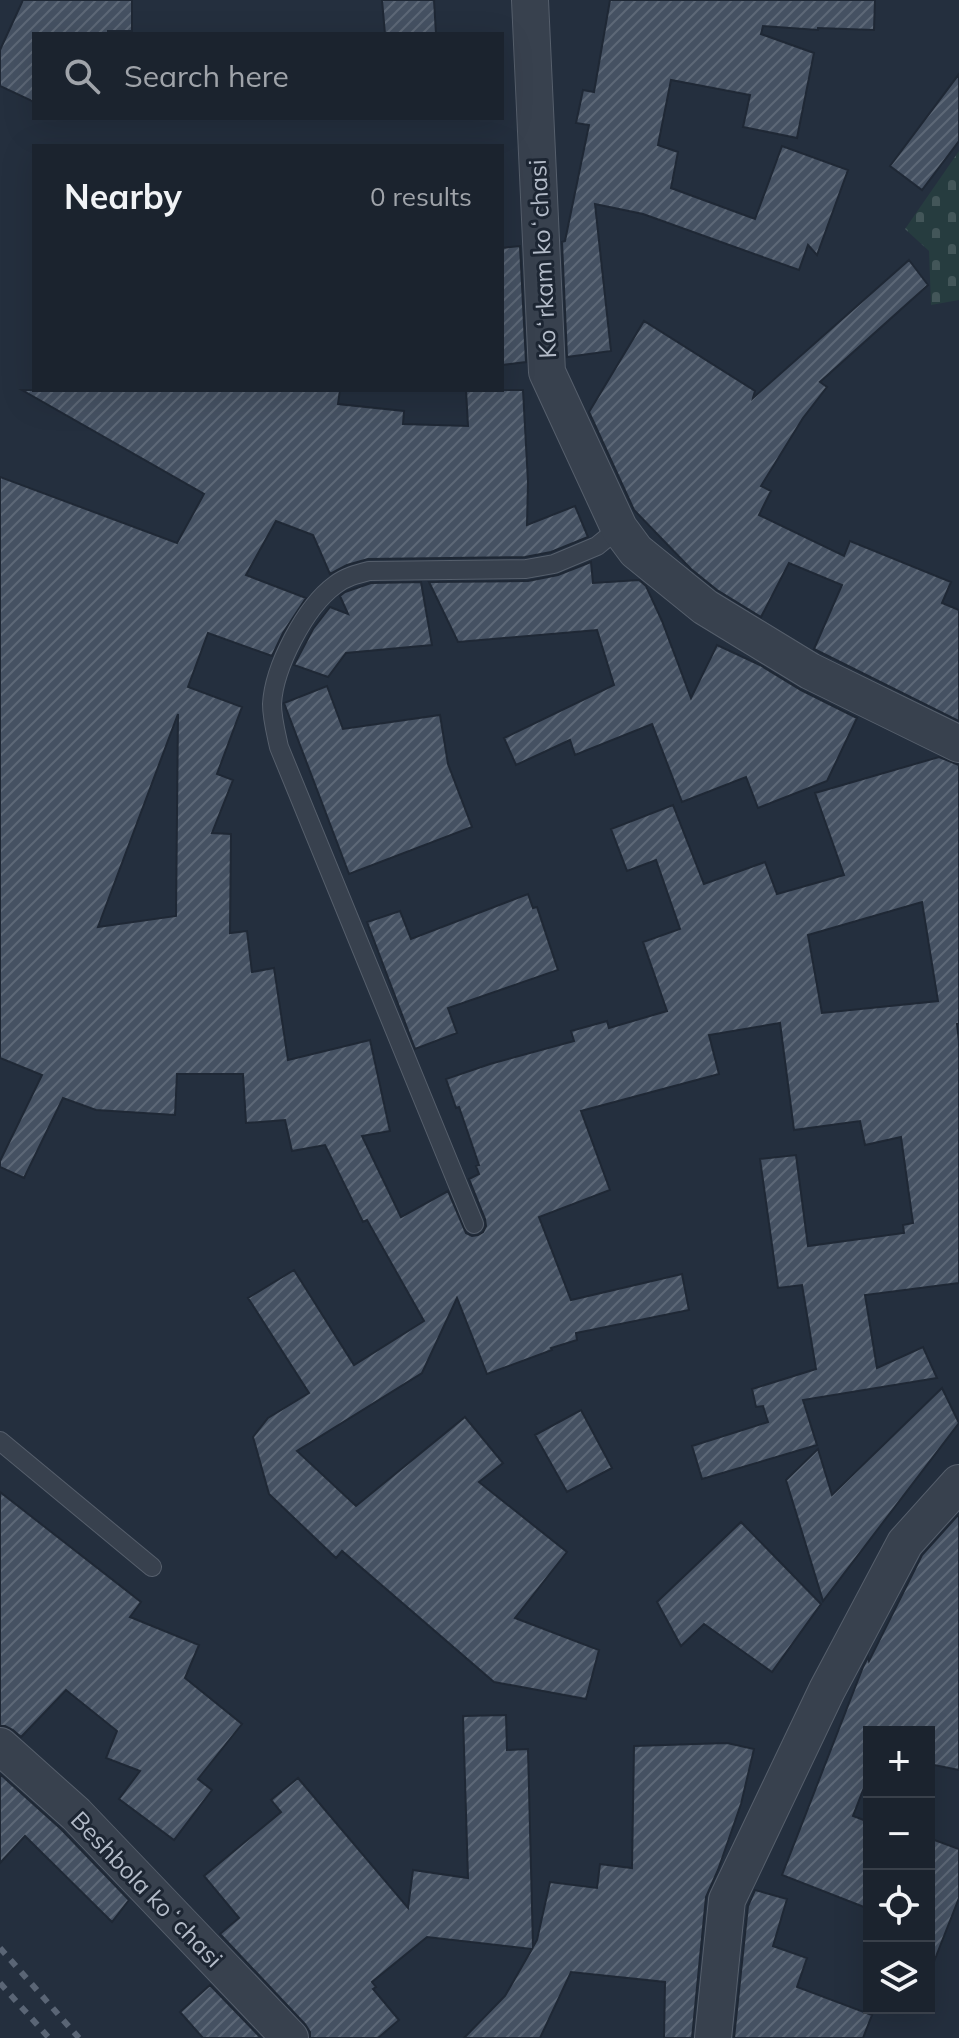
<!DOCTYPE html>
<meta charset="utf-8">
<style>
body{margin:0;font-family:Mulish,sans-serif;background:#242b36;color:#f1f3f6}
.controls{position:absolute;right:24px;bottom:24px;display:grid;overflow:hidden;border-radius:0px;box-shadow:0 8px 32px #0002}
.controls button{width:72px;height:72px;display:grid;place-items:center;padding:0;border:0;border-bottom:2px solid #39404a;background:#1b232e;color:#f1f3f6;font:40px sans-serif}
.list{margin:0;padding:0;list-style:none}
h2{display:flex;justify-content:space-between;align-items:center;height:104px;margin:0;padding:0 32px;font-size:34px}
h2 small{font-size:26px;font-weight:400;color:#a0a4aa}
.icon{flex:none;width:44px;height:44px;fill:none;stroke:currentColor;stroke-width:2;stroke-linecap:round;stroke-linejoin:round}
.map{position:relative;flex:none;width:959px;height:2038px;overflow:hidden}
.search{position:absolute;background:#1b232e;box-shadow:0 8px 32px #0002;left:32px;top:32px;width:472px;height:88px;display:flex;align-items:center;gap:20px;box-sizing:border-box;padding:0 28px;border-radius:0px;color:#a0a4aa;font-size:30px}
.panel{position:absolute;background:#1b232e;box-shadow:0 8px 32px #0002;left:32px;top:144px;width:472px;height:248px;border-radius:0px}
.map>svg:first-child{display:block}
</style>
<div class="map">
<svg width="959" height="2038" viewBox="0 0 959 2038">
<defs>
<pattern id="cemetery-stones" width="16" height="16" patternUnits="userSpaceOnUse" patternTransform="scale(2)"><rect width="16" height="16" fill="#263c3f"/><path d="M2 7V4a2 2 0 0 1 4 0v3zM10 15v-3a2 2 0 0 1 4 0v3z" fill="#435659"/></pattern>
<pattern id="building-hatch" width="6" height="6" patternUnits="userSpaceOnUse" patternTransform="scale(2)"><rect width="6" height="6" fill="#455162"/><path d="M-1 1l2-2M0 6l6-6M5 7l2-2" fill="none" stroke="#5d6877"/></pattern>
</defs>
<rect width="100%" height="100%" fill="#242f3e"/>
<path fill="url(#cemetery-stones)" d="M 959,151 L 959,300 L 931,305 L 929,251 L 905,229 Z"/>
<path fill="url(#building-hatch)" stroke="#1f2835" stroke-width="2" fill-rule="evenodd" d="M 23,0 L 132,0 L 132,31 L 108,31 L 108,34 L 34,34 L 34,102 L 0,86 L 0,50 Z
M 382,0 L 434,0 L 436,34 L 385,34 Z
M 610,0 L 875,0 L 874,30 L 818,28 L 818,30 L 763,26 L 761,34 L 814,53 L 797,138 L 743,127 L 750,95 L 671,80 L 658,145 L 678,152 L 671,188 L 755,219 L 782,146 L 848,170 L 817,255 L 808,245 L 799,270 L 643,214 L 595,204 L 611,351 L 567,357 L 562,242 L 565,241 L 589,125 L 576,123 L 583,90 L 594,92 Z
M 959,74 L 959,141 L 922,190 L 890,166 Z
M 520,246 L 526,362 L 502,365 L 502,248 Z
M 909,260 L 928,285 L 820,382 L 827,387 L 803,418 L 761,486 L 771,491 L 759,515 L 844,556 L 850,541 L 951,582 L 942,603 L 959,610 L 959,721 L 814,649 L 842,585 L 789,563 L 761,617 L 717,590 L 691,569 L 634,510 L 589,412 L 644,321 L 755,391 L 753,398 Z
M 22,390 L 340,390 L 338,404 L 404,411 L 403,424 L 468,426 L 466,390 L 523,390 L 528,482 L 527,525 L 575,506 L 588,537 L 551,552 L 525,557 L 368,559 L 347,565 L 330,574 L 313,535 L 276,521 L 246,575 L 306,598 L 283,633 L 272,656 L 208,633 L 188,687 L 242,707 L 217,774 L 233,780 L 212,833 L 231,834 L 230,933 L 247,931 L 252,972 L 274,968 L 288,1060 L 370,1040 L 390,1131 L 362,1136 L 401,1217 L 448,1191 L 466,1233 L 472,1236 L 478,1235 L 483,1232 L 486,1226 L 485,1219 L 469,1179 L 479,1174 L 476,1166 L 479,1165 L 459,1107 L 456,1108 L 446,1079 L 490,1064 L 574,1041 L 571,1031 L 607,1021 L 609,1028 L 667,1011 L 643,942 L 680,929 L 656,860 L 627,871 L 611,829 L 673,805 L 704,884 L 765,862 L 777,894 L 844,875 L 815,793 L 939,757 L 959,765 L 959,1024 L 957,1024 L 959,1041 L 959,1283 L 865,1295 L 877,1368 L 923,1347 L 937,1378 L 803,1400 L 817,1445 L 702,1479 L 692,1446 L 768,1422 L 763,1406 L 756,1407 L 752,1389 L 816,1369 L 802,1285 L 778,1288 L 760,1159 L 796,1155 L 808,1246 L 904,1233 L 903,1225 L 913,1223 L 901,1137 L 865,1145 L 860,1121 L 794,1130 L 780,1023 L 709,1035 L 719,1074 L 581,1111 L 610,1190 L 539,1217 L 571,1300 L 682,1274 L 689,1310 L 576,1333 L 577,1340 L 551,1348 L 552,1350 L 487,1374 L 457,1298 L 422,1373 L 297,1451 L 356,1506 L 465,1417 L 503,1463 L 479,1482 L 567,1552 L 515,1618 L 599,1650 L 586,1699 L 494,1682 L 342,1551 L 336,1558 L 269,1494 L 253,1437 L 268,1418 L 309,1393 L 248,1298 L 294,1270 L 354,1365 L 424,1321 L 367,1220 L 363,1222 L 325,1145 L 292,1151 L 285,1120 L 246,1123 L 243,1074 L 177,1074 L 175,1115 L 96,1110 L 63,1098 L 24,1178 L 0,1167 L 0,1161 L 42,1075 L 0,1058 L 0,477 L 177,543 L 204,494 ZM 178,714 L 176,916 L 98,927 ZM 922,902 L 938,1001 L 822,1013 L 808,935 Z
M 591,562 L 593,583 L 639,580 L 646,586 L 662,621 L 691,698 L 717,645 L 760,665 L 801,690 L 857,718 L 827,781 L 758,808 L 746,777 L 682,802 L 652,724 L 575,755 L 570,740 L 516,765 L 504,738 L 614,685 L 597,630 L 458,642 L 429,582 L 528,581 L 558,575 Z
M 421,582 L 432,645 L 346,653 L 328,677 L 294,665 L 313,629 L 330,607 L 348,614 L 340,596 L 345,592 L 371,583 Z
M 327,686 L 343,729 L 440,715 L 448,764 L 472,827 L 349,874 L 284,703 Z
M 528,894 L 533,908 L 537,907 L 558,970 L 448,1008 L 457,1033 L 415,1049 L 367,922 L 400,911 L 411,939 Z
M 942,1388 L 959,1423 L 823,1601 L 786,1480 L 818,1449 L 832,1495 Z
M 581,1410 L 612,1468 L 567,1492 L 535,1435 Z
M 0,1492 L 141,1602 L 130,1617 L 199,1645 L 185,1678 L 242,1724 L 198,1779 L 212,1790 L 174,1840 L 119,1799 L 140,1771 L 106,1758 L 117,1731 L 66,1690 L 21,1737 L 13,1730 L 5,1726 L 0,1726 Z
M 959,1514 L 959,1770 L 929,1764 L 929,1732 L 869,1732 L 869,1775 L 853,1816 L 869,1822 L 869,1909 L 782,1875 L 863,1667 L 868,1657 L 869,1661 L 922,1555 Z
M 741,1522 L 821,1604 L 772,1672 L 704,1624 L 681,1646 L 657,1602 Z
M 506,1715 L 507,1750 L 528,1749 L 533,1947 L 537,1940 L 550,1882 L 597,1888 L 600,1864 L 632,1868 L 634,1746 L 727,1743 L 754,1749 L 741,1804 L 718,1870 L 706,1897 L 692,2038 L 664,2038 L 665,1982 L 571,1972 L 540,2038 L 464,2038 L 505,1996 L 532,1949 L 427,1937 L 372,1982 L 376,1987 L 373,1989 L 399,2020 L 378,2038 L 310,2038 L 310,2032 L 305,2024 L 220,1934 L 239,1918 L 204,1876 L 281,1812 L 271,1800 L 298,1778 L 408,1908 L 413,1870 L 468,1878 L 463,1716 Z
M 0,1774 L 61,1829 L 129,1900 L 112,1922 L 25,1836 L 0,1863 Z
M 929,1838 L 959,1849 L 959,1898 L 931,1969 L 929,1969 Z
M 755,1890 L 787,1899 L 773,1946 L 807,1958 L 797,1987 L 872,2015 L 863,2038 L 734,2038 L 748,1906 Z
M 210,1985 L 261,2038 L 203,2038 L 180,2012 Z"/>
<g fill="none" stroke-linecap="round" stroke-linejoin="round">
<g stroke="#565f6c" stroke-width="20">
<path id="lane" d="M 474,1224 L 279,747 C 276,733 272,718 272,704 C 274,667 305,607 335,585 C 345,577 357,574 369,571 L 526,569 L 554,564 L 597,546 L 619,528
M 0,1441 L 152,1567"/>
</g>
<g stroke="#565f6c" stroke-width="38">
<path id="street" d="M 530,0 L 547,372 L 619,528 L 636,551 L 705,607 L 810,671 L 959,744
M 0,1746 L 76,1814 L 290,2038
M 713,2038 L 727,1900 L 827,1690 L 905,1543 L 959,1483"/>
</g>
<use href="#lane" stroke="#38414e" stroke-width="18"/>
<use href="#street" stroke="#38414e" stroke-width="36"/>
<path stroke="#5a6575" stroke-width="6" stroke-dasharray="8 8" stroke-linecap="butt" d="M 0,1948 L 79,2038
M 0,1983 L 49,2038"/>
</g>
<g text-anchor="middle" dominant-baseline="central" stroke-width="6" stroke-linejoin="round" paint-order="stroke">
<g font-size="24" fill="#b4bcc9" stroke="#1d2633">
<text transform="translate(542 259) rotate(-93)">Koʻrkam koʻchasi</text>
<text transform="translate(147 1889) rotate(46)">Beshbola koʻchasi</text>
</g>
</g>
</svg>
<div class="controls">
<button>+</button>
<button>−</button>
<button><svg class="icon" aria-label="locate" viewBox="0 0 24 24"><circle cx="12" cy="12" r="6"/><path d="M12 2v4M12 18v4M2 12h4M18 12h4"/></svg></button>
<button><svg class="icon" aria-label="layers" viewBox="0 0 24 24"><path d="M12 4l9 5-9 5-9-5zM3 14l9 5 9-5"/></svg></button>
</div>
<div class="search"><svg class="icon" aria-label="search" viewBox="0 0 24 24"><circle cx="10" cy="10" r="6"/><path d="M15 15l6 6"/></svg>Search here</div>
<section class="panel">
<h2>Nearby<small>0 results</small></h2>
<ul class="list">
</ul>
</section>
</div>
